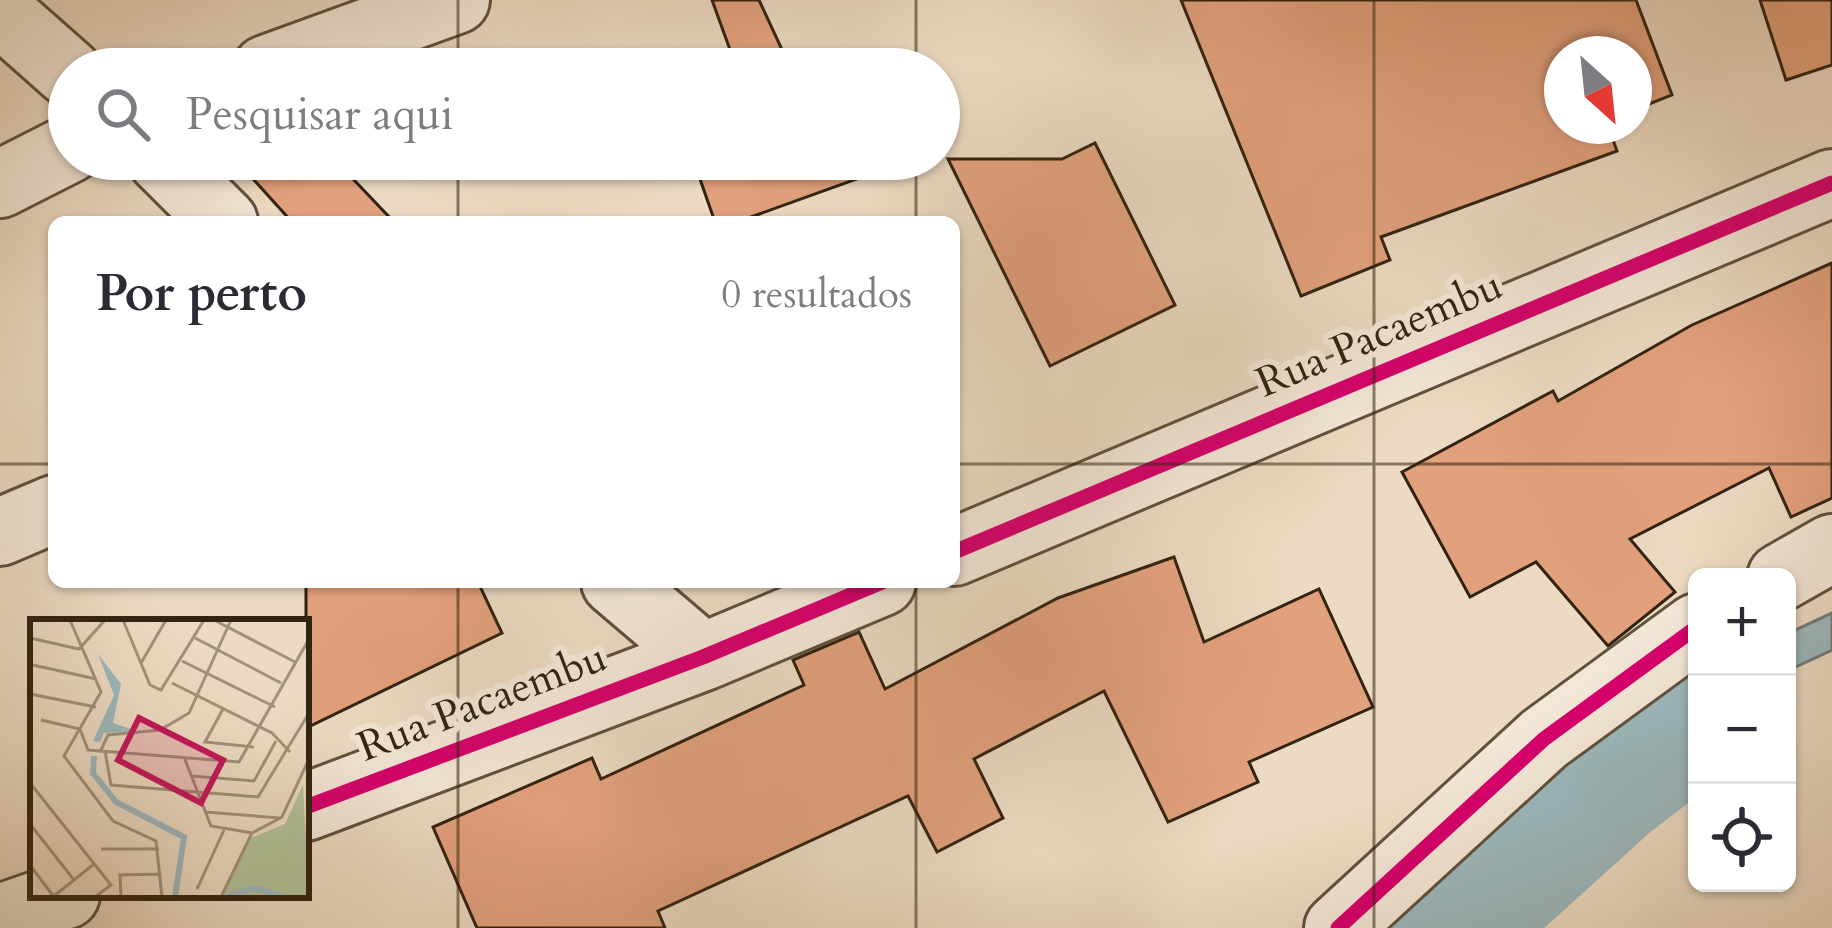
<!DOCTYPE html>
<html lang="pt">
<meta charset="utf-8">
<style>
body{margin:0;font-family:Cardo,serif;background:#f2f2f3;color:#2b2b33}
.controls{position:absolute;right:36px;bottom:36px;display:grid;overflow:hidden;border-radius:18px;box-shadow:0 3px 9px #0004}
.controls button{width:108px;height:108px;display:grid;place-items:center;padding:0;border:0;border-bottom:3px solid #e1e1e2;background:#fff;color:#2b2b33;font:60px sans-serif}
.compass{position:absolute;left:1544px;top:36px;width:108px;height:108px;border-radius:50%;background:#fff;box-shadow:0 3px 9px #0004;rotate:153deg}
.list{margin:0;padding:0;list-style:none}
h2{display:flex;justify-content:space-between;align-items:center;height:156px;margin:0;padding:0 48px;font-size:51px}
h2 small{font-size:39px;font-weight:400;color:#7c7c81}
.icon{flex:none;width:66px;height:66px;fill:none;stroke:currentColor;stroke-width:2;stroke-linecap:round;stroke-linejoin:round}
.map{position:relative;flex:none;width:1832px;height:928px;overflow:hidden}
.search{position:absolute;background:#fff;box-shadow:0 3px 9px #0004;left:48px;top:48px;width:912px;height:132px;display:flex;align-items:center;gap:30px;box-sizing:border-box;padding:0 42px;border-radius:66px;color:#7c7c81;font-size:45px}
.panel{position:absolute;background:#fff;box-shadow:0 3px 9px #0004;left:48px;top:216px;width:912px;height:372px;border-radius:18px}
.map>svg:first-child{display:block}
</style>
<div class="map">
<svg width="1832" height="928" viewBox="0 0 1832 928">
<rect width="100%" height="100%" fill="#ecdac2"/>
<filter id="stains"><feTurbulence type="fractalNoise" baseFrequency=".00167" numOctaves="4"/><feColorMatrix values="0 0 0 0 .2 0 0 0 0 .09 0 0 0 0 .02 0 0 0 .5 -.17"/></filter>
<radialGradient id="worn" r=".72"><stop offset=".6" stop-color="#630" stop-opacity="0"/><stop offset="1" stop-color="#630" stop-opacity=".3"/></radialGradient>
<path fill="#9cb8bd" stroke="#727c78" stroke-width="3" d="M 1832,613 L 1832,650 L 1787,671 L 1787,634 Z"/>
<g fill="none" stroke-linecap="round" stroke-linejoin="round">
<path stroke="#9cb8bd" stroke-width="132" d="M 1446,928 L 1606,783 L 1697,713"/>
</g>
<path fill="#e2a17d" stroke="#322311" stroke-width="3" d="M 712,0 L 759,0 L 791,69 L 737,69 Z
M 1181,0 L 1636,0 L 1672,95 L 1634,110 L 1634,54 L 1562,54 L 1562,126 L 1608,126 L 1617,151 L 1381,237 L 1390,260 L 1301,296 Z
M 1760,0 L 1832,0 L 1832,65 L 1786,80 Z
M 1095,143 L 1175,305 L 1050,366 L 948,159 L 1062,159 Z
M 235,159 L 334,159 L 394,222 L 292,222 Z
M 693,159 L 889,159 L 890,167 L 737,222 L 715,222 Z
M 1832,263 L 1832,498 L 1791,517 L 1769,468 L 1630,539 L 1675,592 L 1608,646 L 1536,562 L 1470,597 L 1402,472 L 1553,391 L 1558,401 L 1692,325 Z
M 1174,557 L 1204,642 L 1319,589 L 1373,707 L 1249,762 L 1258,782 L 1168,822 L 1104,691 L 974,759 L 1003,818 L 937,852 L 908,796 L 658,911 L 665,928 L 477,928 L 433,827 L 592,758 L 601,779 L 804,685 L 793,660 L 859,632 L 885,689 L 1058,598 Z
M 306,582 L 478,582 L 502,633 L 306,728 Z"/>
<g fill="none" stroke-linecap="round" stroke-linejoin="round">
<g stroke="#60513d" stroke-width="72">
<path id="minor" d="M 0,12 L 69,73
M 266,69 L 456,0
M 161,159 L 224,222
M 0,184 L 69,149
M 0,532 L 54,509
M 954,552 L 1832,183
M 1781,577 L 1832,548
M 615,582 L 703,657
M 306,807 L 703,657 L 882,582
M 0,918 L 66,895
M 1338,928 L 1544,739 L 1697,627"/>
</g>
<use href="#minor" stroke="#f3e7d7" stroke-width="66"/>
<g stroke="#f3e7d7" stroke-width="22">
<path id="cycleway" d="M 954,552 L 1832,183
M 306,807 L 703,657 L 882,582
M 1338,928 L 1544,739 L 1697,627"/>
</g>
<use href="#cycleway" stroke="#d6006c" stroke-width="15"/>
</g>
<path fill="none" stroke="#322311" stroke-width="3" stroke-opacity="0.55" d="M 458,0 L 458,69M 916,0 L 916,69M 1374,0 L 1374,928M 458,159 L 458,222M 916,159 L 916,222M 0,464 L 54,464M 954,464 L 1832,464M 458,582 L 458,928M 916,582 L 916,928"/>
<g text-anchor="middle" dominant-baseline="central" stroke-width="12" stroke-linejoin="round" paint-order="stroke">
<g font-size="42" fill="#322311" stroke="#f3e7d7">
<text transform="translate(1379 334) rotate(-23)">Rua Pacaembu</text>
<text transform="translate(482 702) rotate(-21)">Rua Pacaembu</text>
</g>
</g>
<g transform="translate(30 619)">
<rect width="279" height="279" fill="#ecdac2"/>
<path d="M 273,166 L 279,278 L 191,278 L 221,219 L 255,205 Z" fill="#b2c198"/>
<path d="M 68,35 L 91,65 L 83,104 L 106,112 L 74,114 L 70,123 L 63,122 L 84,76 Z" fill="#9cb8bd"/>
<path fill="none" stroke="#9cb8bd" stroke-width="6" d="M 64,137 L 63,154 L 86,183 L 154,218 L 145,278M 196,278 L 224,269 L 255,278"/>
<path fill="none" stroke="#a2917b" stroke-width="3" d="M 40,1 L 71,73 L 34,137 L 83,202 L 126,222 L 132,278M 93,1 L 120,66 L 131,71 L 174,1M 184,1 L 267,44M 0,19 L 49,30 L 75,1M 165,19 L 251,64M 152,42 L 245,88M 111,44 L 136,1M 3,46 L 66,60M 142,64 L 242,114 L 260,133M 0,75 L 66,88M 193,90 L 175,123 L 224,128M 11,101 L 50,110M 50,110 L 58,131 L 209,143 L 279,20M 71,131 L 78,116 L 130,111 L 159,94 L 201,1M 75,132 L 81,166 L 228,178 L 279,94M 154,138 L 181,207 L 222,214 L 252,198 L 279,140M 162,157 L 224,162 L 246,122M 0,164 L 81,266 L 65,278M 175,193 L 250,199M 0,205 L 44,261M 71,230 L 129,230M 0,246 L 24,278M 167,270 L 194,211M 24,277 L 64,245M 91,278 L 90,256 L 130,255M 191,278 L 222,214"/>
<path fill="#c2185b" fill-opacity="0.15" stroke="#c2185b" stroke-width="6" d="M 109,99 L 193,141 L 171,184 L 88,141 Z"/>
<rect width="279" height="279" fill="none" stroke="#322311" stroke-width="6"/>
</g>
<rect width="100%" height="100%" filter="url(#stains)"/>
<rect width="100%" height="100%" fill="url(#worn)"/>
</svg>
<div class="controls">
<button>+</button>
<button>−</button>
<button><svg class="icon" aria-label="locate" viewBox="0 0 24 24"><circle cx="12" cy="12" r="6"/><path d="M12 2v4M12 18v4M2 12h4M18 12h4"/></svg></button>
</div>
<svg class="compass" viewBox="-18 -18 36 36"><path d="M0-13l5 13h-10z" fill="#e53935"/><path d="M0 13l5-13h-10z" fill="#7c7c81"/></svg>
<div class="search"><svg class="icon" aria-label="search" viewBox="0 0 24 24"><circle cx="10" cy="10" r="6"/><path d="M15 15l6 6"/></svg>Pesquisar aqui</div>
<section class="panel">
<h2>Por perto<small>0 resultados</small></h2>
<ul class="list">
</ul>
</section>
</div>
